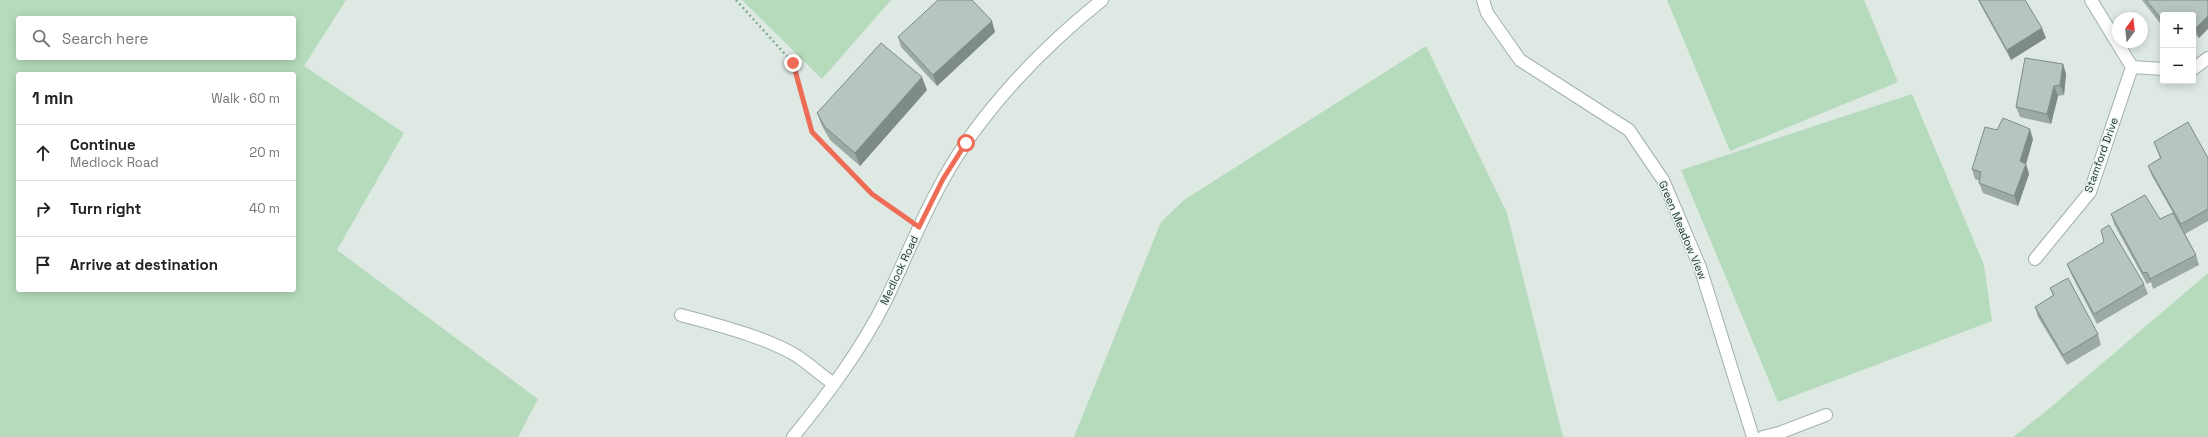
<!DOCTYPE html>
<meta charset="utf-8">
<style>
body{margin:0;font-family:"Space Grotesk",sans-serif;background:#f2f2f2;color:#202124}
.controls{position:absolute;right:12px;top:12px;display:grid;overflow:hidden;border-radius:4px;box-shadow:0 2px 10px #0003}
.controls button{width:36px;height:36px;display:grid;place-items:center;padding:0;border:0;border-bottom:1px solid #e0e0e0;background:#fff;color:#202124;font:20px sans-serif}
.compass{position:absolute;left:2112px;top:12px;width:36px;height:36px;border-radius:50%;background:#fff;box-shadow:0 2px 10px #0003;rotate:15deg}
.stop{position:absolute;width:12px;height:12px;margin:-9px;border:3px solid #ee6c56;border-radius:50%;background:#fff}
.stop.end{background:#ee6c56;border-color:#fff;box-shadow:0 1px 4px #0008}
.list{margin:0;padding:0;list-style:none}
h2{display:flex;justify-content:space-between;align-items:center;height:52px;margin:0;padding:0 16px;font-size:17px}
h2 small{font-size:13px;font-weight:400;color:#757577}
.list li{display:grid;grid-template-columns:26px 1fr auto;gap:12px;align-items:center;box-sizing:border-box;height:56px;padding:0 16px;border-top:1px solid #e0e0e0}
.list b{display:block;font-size:15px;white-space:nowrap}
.list p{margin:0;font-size:13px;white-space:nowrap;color:#757577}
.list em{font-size:13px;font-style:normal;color:#757577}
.icon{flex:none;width:22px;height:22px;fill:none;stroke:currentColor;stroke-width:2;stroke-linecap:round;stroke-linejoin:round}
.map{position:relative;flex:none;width:2208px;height:437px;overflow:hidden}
.search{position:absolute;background:#fff;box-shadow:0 2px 10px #0003;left:16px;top:16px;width:280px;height:44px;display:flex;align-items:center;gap:10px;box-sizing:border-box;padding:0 14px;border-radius:4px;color:#757577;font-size:15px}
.panel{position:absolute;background:#fff;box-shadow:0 2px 10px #0003;left:16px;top:72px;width:280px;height:220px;border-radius:4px}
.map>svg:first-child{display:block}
</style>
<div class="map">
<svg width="2208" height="437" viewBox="0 0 2208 437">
<rect width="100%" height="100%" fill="#dee9e3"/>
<path fill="#b6dabc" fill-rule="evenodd" d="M 0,0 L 346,0 L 304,66 L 404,133 L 337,250 L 538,399 L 518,437 L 0,437 ZM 18,18 L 294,18 L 294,58 L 18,58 ZM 18,74 L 294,74 L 294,290 L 18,290 Z
M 742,0 L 891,0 L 822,79 Z
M 1667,0 L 1864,0 L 1898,82 L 1730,151 Z
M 1426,46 L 1507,213 L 1563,437 L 1074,437 L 1161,222 L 1184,200 Z
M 1912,94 L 1984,265 L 1992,321 L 1778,402 L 1681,170 Z
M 2208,273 L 2208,437 L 2013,437 L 2044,413 Z"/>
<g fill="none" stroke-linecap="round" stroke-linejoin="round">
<g stroke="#a1b0a9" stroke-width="14">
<path id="minor" d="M 1483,0 L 1487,13 L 1520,60 L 1629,130 L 1663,180 L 1700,267 L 1753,437
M 2091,0 L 2132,67
M 2132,67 L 2163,69
M 2193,69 L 2208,58
M 2035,259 L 2090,192 L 2132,67
M 681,315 C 717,325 766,337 797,356 C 810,365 821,375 834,384
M 793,437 C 828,394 861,350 886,300 C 905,260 921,219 943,180 C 980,112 1042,48 1102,0
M 1763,437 L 1779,433 L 1826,415"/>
</g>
<path stroke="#7fac99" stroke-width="2.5" stroke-dasharray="2 3" stroke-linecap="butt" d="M 736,0 L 793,63 L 812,132 L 871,194 L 899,213"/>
<use href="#minor" stroke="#fff" stroke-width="12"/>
</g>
<path fill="#9daaa3" d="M 1978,0 L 2025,0 L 2046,38 L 2011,60 L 1980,4 Z
M 2142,0 L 2208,0 L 2199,38 L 2193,32 L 2193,15 L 2163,15 L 2163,27 Z
M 995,32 L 937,86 L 901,47 L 898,37 Z
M 2063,64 L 2066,74 L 2064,95 L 2058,96 L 2051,124 L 2020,117 L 2016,107 Z
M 927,90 L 860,166 L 830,140 L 822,126 L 817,113 Z
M 2033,139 L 2026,164 L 2029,174 L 2018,206 L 1983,193 L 1979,183 L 1980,181 L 1975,179 L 1972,169 Z
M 2154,142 L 2208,158 L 2208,221 L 2185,234 L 2196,255 L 2199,265 L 2153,289 L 2151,282 L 2147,284 L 2114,224 L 2111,214 L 2160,219 L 2173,213 L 2152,176 L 2148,166 L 2160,158 Z
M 2067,264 L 2144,284 L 2148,294 L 2097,324 L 2071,274 Z
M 2050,288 L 2098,334 L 2101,345 L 2067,365 L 2038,317 L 2035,307 L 2053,296 Z"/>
<path fill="#7f8b85" d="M 2208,16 L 2208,29 L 2199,38 L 2196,28 Z
M 992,21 L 995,32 L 937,86 L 933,75 Z
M 2042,28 L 2046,38 L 2011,60 L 2007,50 Z
M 2063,64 L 2066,74 L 2064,95 L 2060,85 Z
M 922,77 L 927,90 L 860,166 L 855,153 Z
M 2054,86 L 2058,96 L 2051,124 L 2047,114 Z
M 2030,129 L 2033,139 L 2026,164 L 2029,174 L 2018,206 L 2014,196 L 2020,161 Z"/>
<path fill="#b6c6be" stroke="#7f8b85" d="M 938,0 L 972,0 L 992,21 L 933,75 L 898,37 Z
M 1979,0 L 2025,0 L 2042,28 L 2007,50 Z
M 2146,0 L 2208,0 L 2208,16 L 2196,28 L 2193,25 L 2193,15 L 2163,15 L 2163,21 Z
M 881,43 L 922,77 L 855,153 L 825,127 L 817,113 Z
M 2025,58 L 2063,64 L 2060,85 L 2054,86 L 2047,114 L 2016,107 Z
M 2003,118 L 2030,129 L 2020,161 L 2026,164 L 2014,196 L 1979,183 L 1981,172 L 1972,169 L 1985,127 L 1997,130 Z
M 2188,122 L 2208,158 L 2208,209 L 2181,224 L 2148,166 L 2161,158 L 2154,142 Z
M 2145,195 L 2160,219 L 2173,213 L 2196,255 L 2150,279 L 2147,272 L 2143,273 L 2111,214 Z
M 2109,225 L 2144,284 L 2094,314 L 2067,264 L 2104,242 L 2101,230 Z
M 2068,278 L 2098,334 L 2063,355 L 2035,307 L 2054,295 L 2050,288 Z"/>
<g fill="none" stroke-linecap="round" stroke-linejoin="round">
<path stroke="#ee6c56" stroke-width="5" d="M 793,63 L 812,132 L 872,194 L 919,227 L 943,179 L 966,143"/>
</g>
<g text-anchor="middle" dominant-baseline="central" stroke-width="3" stroke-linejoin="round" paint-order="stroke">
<g font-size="11" fill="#20382f" stroke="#eef6f1">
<text transform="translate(2101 155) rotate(-70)">Stamford Drive</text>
<text transform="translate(1683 230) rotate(67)">Green Meadow View</text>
<text transform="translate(899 270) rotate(-65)">Medlock Road</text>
</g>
</g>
</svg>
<div class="controls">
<button>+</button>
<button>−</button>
</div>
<svg class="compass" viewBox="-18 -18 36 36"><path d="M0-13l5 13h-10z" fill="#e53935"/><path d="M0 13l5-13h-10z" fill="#757577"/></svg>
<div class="stop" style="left:966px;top:143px"></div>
<div class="stop end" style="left:793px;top:63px"></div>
<div class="search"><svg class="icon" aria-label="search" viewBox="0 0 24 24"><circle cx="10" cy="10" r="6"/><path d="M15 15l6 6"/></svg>Search here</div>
<section class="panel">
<h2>1 min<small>Walk · 60 m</small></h2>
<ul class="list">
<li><svg class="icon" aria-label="ahead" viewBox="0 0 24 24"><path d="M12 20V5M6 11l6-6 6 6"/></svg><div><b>Continue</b><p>Medlock Road</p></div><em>20 m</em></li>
<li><svg class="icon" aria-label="right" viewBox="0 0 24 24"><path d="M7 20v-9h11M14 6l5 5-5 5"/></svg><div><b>Turn right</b></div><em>40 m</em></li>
<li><svg class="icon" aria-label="arrive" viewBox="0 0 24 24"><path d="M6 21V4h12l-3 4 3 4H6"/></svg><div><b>Arrive at destination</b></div></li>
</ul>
</section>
</div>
